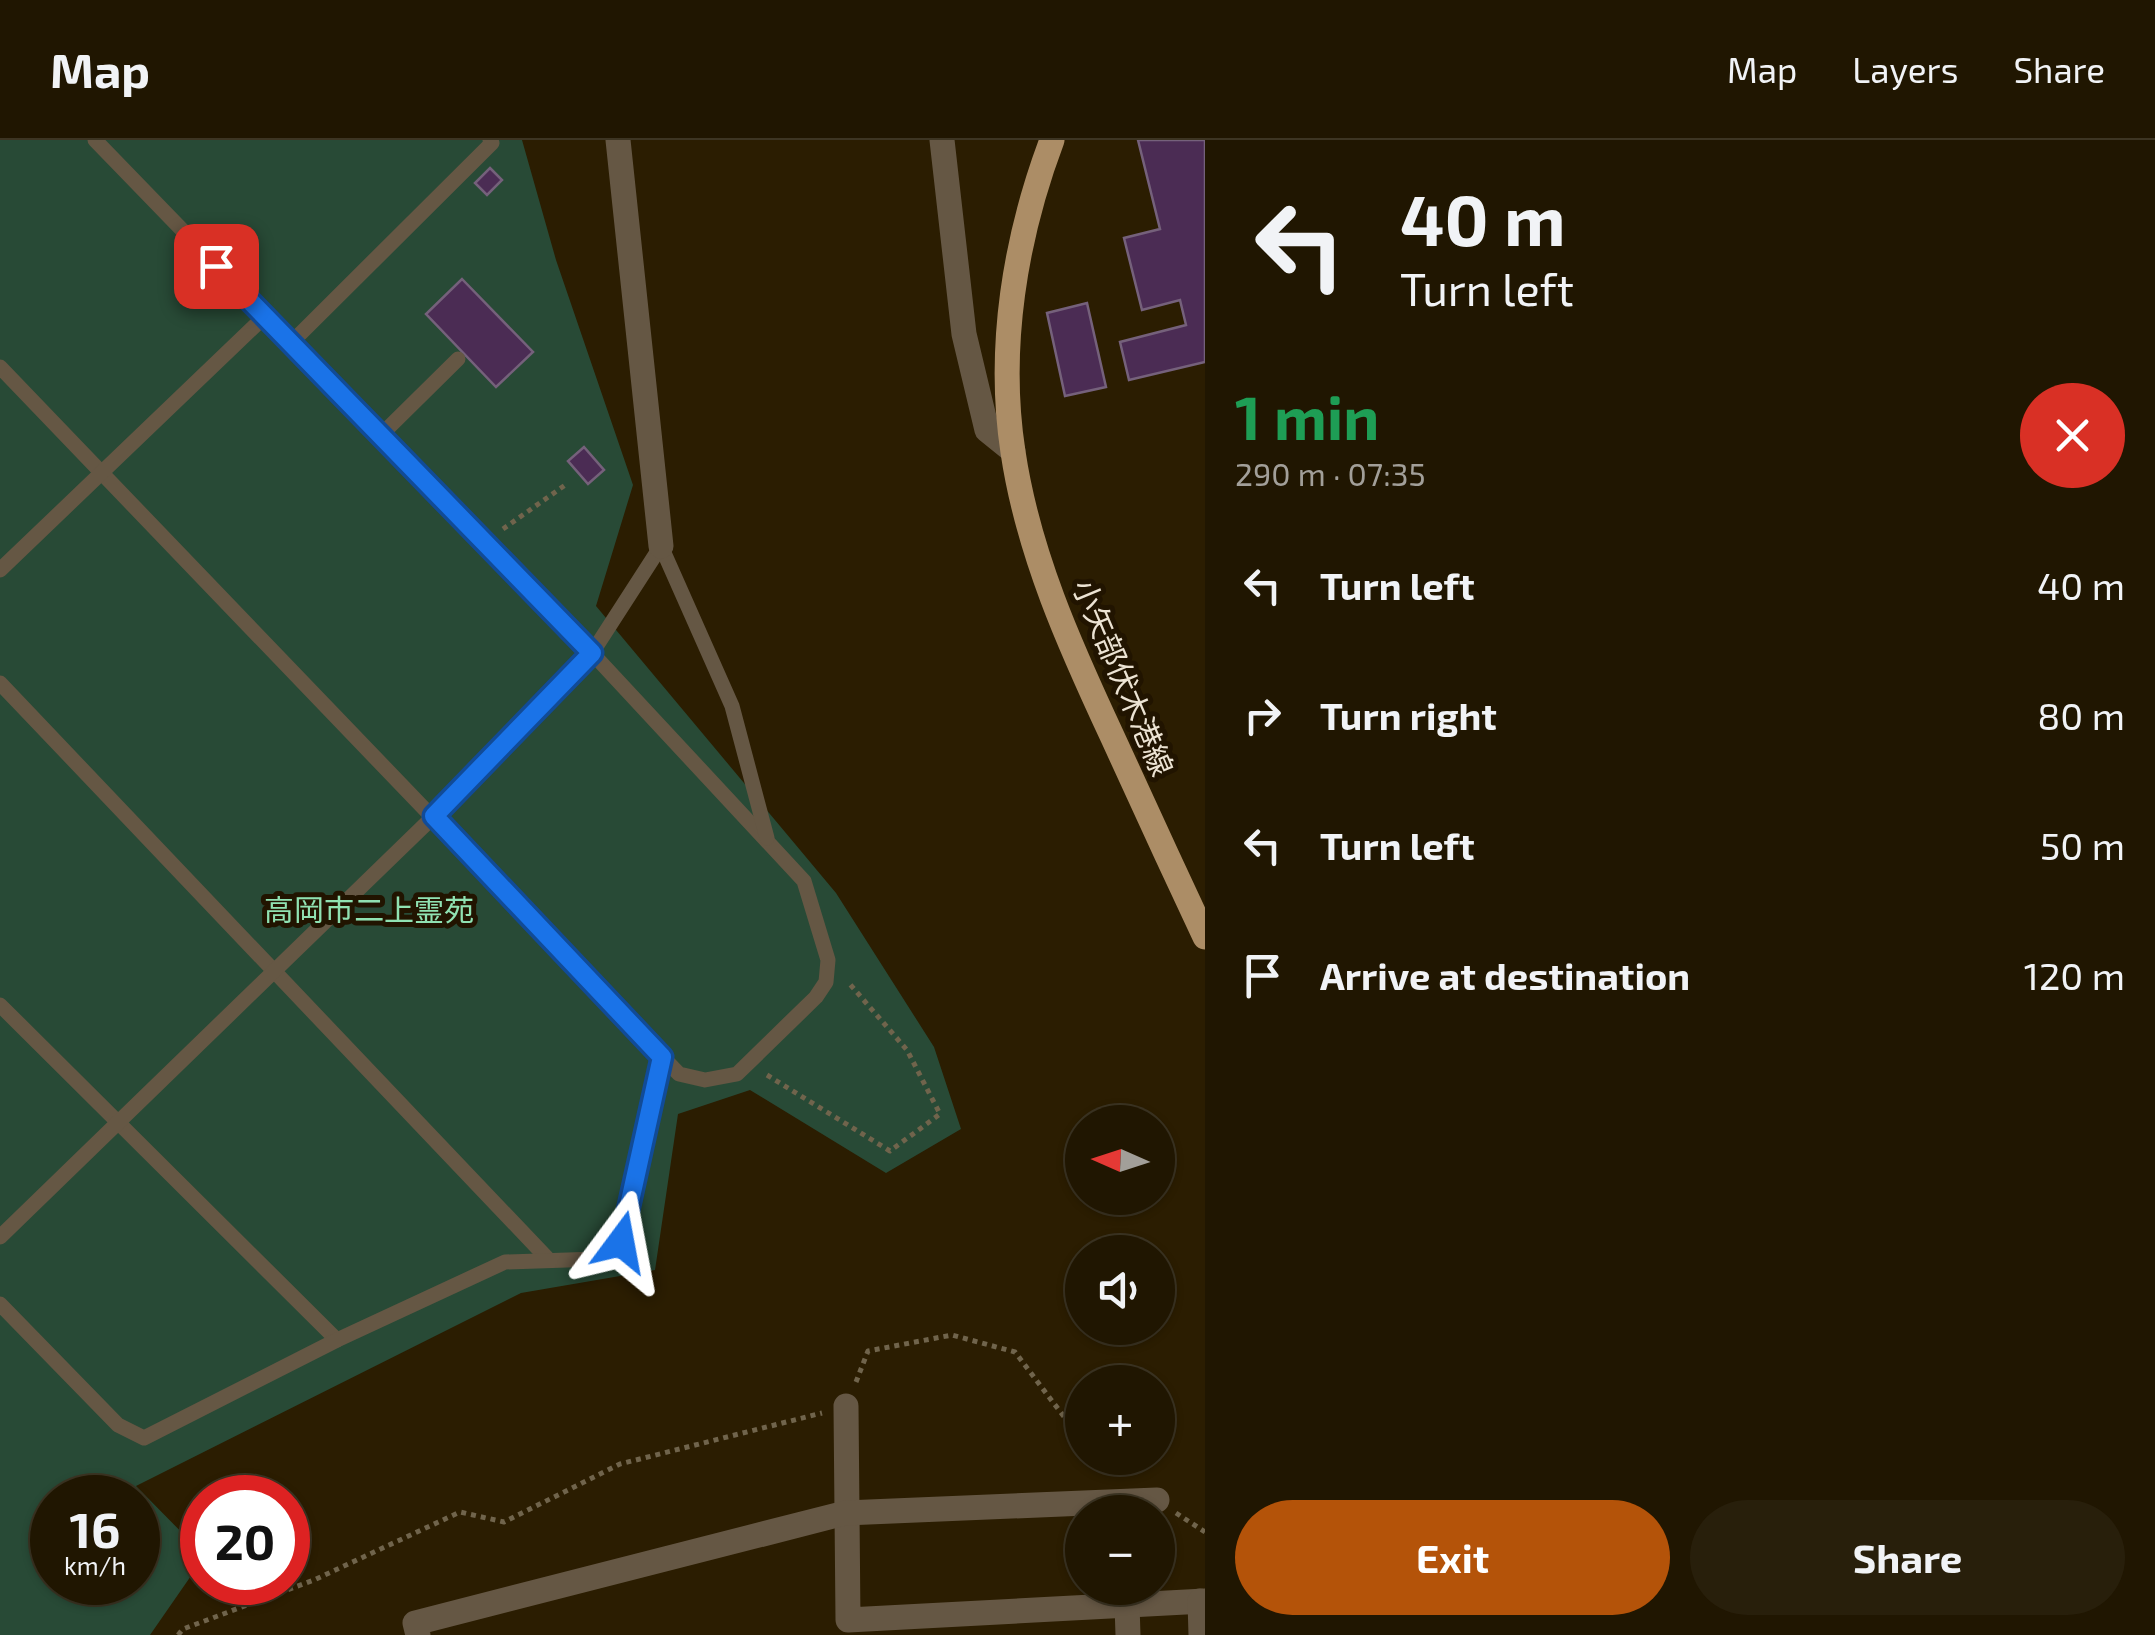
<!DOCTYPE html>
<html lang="en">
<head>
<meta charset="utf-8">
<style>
	body { margin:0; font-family:"Exo 2","Noto Sans JP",sans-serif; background:#281f0b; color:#f1f3f6; height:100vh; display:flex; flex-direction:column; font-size:38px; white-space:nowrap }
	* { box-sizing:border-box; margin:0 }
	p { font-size:32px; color:#a29f99 }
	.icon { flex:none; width:55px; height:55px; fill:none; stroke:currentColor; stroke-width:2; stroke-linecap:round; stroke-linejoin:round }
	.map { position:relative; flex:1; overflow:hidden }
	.side { display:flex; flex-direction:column; background:#201601; width:950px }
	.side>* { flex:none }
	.banner { background:#201601; color:#f1f3f6; overflow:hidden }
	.needle { width:65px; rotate:273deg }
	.buttons { position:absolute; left:1065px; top:965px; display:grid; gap:20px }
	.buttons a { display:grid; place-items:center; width:110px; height:110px; border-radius:50%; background:#201601; box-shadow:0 2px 8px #0004,0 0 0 2px #3d3523; font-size:50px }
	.speed { position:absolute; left:30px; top:1335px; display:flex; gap:20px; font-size:50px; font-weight:700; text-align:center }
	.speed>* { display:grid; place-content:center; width:130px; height:130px; border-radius:50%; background:#201601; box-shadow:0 2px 8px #0004,0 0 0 2px #3d3523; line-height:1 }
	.speed small { font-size:25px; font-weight:400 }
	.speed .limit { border:15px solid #d22; background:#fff; color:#111 }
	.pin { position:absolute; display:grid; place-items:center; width:85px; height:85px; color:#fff; margin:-42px; border-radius:20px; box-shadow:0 5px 15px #0006 }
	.me { position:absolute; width:110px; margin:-55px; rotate:13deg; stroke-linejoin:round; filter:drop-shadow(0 0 8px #0008) }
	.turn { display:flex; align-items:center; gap:35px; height:210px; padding:0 30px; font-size:45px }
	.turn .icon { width:130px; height:130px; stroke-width:2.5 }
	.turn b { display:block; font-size:70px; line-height:85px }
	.round { display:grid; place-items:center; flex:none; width:105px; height:105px; border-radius:52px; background:#281f0b }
	.headline { display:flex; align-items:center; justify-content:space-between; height:170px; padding:0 30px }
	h1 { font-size:60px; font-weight:700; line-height:75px; color:#1e9e55 }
	.button { display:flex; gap:20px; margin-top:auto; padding:20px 30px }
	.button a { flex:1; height:115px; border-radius:60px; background:#b45309; color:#fff; font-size:40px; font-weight:700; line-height:115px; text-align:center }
	.button a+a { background:#281f0b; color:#f1f3f6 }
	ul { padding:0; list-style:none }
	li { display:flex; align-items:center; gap:30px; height:130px; padding:0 30px }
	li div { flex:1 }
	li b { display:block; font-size:38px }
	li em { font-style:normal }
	header { display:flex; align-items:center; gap:60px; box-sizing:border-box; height:140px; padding:0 50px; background:#201601; border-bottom:2px solid #3d3523 }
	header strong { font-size:48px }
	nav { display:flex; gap:55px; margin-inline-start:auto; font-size:35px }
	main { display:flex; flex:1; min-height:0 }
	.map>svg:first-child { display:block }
</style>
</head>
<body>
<header>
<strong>Map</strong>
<nav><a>Map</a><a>Layers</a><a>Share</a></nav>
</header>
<main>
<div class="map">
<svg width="1205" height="1495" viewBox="0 0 1205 1495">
	<rect width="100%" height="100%" fill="#2b1d01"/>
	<path fill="#284a36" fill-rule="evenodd" d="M0 0H522L556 120 633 345 596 466 836 753 934 907 961 989 886 1033 750 950 678 974 655 1130 521 1153 136 1346 202 1413V1420L150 1495H0ZM52 1358H138V1442H52Z"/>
	<g fill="#4b2c54" stroke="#75617b" stroke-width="2.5">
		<polygon points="1138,0 1205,0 1205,222 1129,240 1120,202 1186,185 1180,160 1142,170 1124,98 1160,89"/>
		<polygon points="490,28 502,40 487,55 475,43"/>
		<polygon points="462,139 533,212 496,247 426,174"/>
		<polygon points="1087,163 1106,247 1065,256 1047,173"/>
		<polygon points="584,307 604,330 588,344 568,321"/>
	</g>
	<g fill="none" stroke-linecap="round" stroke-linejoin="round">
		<g stroke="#70644c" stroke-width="5" stroke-dasharray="5 5" stroke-linecap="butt">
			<polyline points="503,389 568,343"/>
			<polyline points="767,935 890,1011 940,974 907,910 848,842"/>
			<polyline points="856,1242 868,1211 952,1195 1015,1212 1071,1286 1082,1296"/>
			<polyline points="1107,1318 1128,1335"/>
			<polyline points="1176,1373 1205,1392"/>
			<polyline points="178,1495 183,1489 314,1440 460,1372 504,1382 620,1324 822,1273"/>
		</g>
		<g stroke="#655744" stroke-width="15">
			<polyline points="290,204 492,3 490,0"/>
			<polyline points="0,227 679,934 705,940 737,934 816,857 826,842 828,820 804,741 592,513 95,0"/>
			<polyline points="380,296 458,219"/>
			<polyline points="661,406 732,566 767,698"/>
			<polyline points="0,430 264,177"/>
			<polyline points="0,543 548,1119"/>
			<polyline points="0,865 337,1200"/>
			<polyline points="0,1097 434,676 592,513 661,406"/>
			<polyline points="0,1164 118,1285 144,1298 337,1200 505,1122 597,1119 621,1102 662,917"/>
		</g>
		<g stroke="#655744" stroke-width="25">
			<polyline points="618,0 661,406"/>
			<polyline points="942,0 964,194 987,290 1013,311"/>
			<polyline points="846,1266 848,1480 1205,1461"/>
			<polyline points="1200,1461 1201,1495"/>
			<polyline points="1127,1465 1128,1495"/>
			<polyline points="418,1495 415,1483 845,1373 1157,1360"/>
		</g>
		<path stroke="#ac8d66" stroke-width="25" d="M1052 0C1015 98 997 208 1013 312 1028 413 1070 506 1113 598 1143 664 1174 731 1205 797"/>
	</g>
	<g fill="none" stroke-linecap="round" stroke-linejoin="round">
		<defs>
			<polyline id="route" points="216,126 592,513 434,676 662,917 621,1102"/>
		</defs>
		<use href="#route" stroke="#114b97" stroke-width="25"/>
		<use href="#route" stroke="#1a73e8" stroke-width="18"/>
	</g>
	<g text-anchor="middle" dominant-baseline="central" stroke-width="10" stroke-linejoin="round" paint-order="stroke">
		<g font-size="30" fill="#ece3d3" stroke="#211400">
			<text transform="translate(1124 537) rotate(67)">小矢部伏木港線</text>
		</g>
		<g font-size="30" fill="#90e2b2" stroke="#211400">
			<text x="369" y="769">高岡市二上霊苑</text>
		</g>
	</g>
</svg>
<div class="buttons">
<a><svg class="needle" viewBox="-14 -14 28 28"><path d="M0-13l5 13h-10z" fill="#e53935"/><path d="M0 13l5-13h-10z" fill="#a29f99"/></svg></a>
<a><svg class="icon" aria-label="sound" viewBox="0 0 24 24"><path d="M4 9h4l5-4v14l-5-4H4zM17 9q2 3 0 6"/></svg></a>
<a>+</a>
<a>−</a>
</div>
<div class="speed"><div>16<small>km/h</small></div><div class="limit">20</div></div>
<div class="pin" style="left:216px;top:126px;background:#d93025"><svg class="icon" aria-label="arrive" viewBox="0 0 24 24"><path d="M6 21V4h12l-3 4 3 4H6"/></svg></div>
<svg class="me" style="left:621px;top:1102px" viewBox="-20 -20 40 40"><path d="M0-17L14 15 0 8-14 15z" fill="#1a73e8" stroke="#fff" stroke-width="4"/></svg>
</div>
<section class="side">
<div class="banner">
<div class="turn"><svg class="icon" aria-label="left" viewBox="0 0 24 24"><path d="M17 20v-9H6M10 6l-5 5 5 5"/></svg><div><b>40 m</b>Turn left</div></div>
</div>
<div class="headline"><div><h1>1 min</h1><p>290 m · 07:35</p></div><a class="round" style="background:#d93025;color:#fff"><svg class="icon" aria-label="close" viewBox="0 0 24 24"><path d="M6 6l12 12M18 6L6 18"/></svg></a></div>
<ul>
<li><svg class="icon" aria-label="left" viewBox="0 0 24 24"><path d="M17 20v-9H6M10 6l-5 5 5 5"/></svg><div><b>Turn left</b></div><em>40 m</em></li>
<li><svg class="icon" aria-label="right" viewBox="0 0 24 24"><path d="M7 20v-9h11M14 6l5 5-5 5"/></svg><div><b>Turn right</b></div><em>80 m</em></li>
<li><svg class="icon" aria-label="left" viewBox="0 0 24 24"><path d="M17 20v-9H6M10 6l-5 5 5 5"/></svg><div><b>Turn left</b></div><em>50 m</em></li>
<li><svg class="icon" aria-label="arrive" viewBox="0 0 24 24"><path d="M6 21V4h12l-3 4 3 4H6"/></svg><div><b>Arrive at destination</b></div><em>120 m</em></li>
</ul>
<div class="button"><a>Exit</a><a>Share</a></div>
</section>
</main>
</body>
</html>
